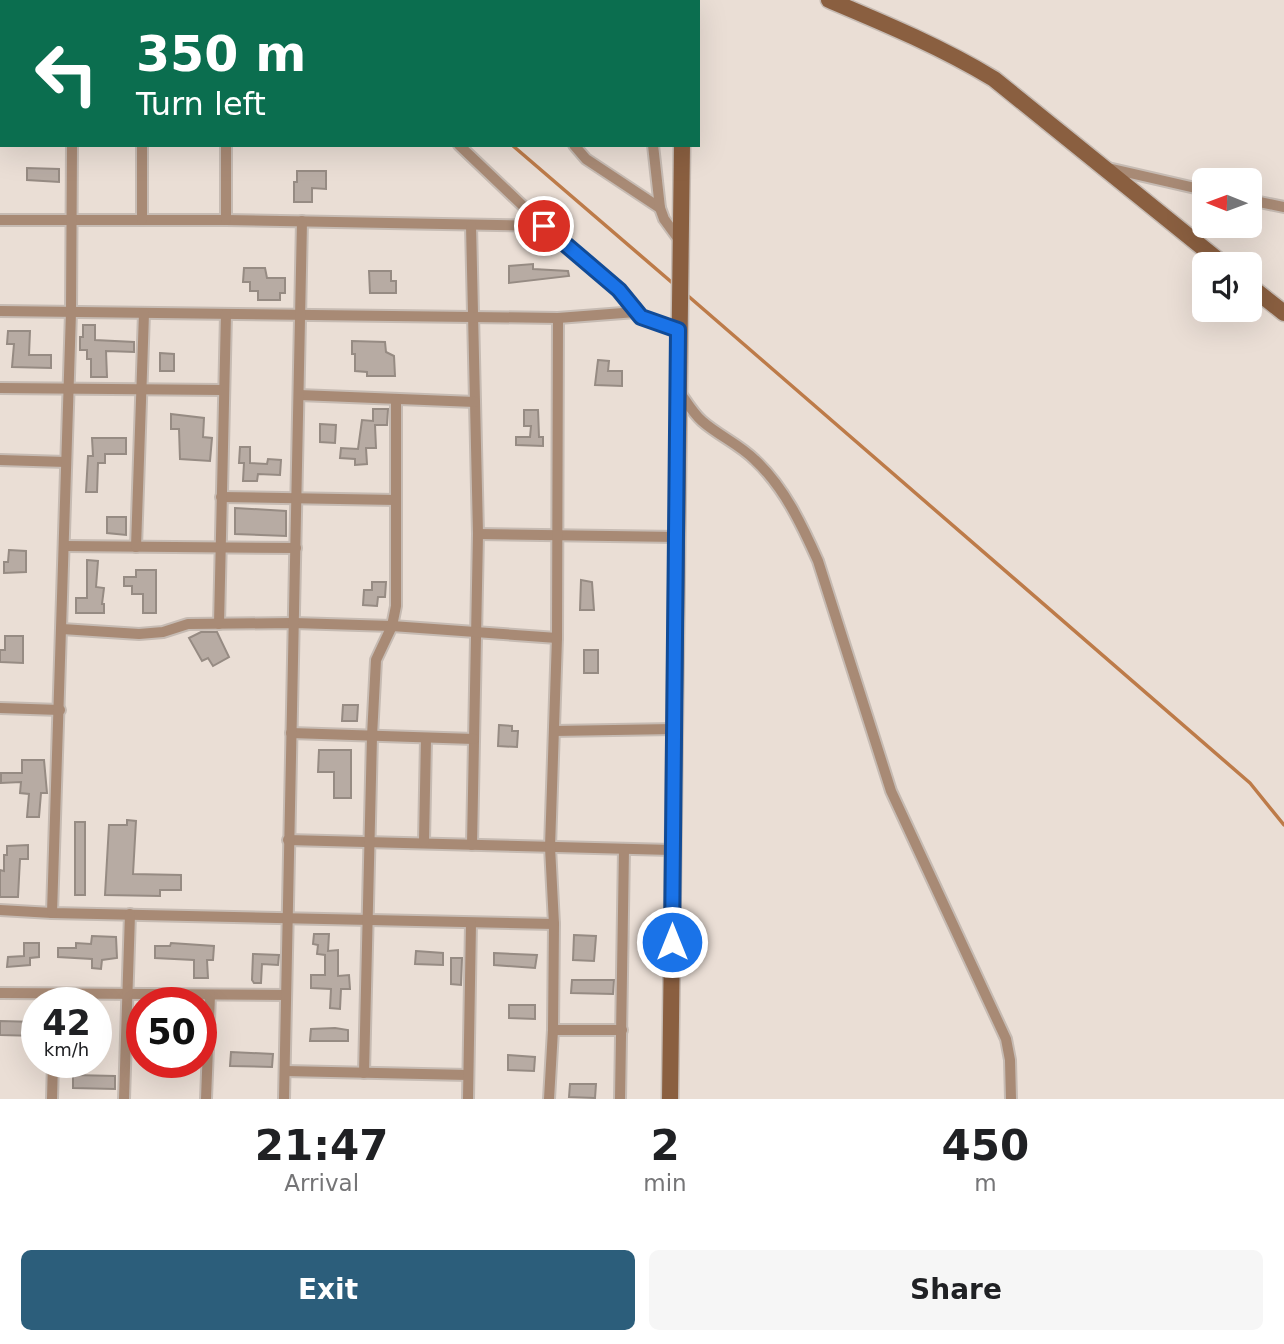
<!DOCTYPE html>
<html lang="en">
<head>
<meta charset="utf-8">
<style>
	body { margin:0; font-family:"DejaVu Sans",sans-serif; background:#f6f6f6; color:#202124; height:100vh; display:flex; flex-direction:column; font-size:26px; white-space:nowrap }
	* { box-sizing:border-box; margin:0 }
	p { font-size:23px; color:#757577 }
	.icon { flex:none; width:38px; height:38px; fill:none; stroke:currentColor; stroke-width:2; stroke-linecap:round; stroke-linejoin:round }
	.map { position:relative; height:1099px; overflow:hidden }
	.details { display:flex; flex-direction:column; background:#fff; flex:1 }
	.details>* { flex:none }
	.guide { position:absolute; left:0px; top:0px; width:700px; height:147px; box-shadow:0 7px 28px #0002; background:#0b6e4f; color:#fff; overflow:hidden }
	.needle { width:46px; rotate:271deg }
	.tools { position:absolute; left:1192px; top:168px; display:grid; gap:14px }
	.tools a { display:grid; place-items:center; width:70px; height:70px; border-radius:10px; background:#fff; box-shadow:0 7px 28px #0002; font-size:35px }
	.speed { position:absolute; left:21px; top:987px; display:flex; gap:14px; font-size:35px; font-weight:700; text-align:center }
	.speed>* { display:grid; place-content:center; width:91px; height:91px; border-radius:50%; background:#fff; box-shadow:0 7px 28px #0002; line-height:1 }
	.speed small { font-size:18px; font-weight:400 }
	.speed .limit { border:10px solid #d22; background:#fff; color:#111 }
	.pin { position:absolute; display:grid; place-items:center; width:60px; height:60px; color:#fff; margin:-30px; border:4px solid #fff; border-radius:50%; box-shadow:0 2px 7px #0007 }
	.me { position:absolute; width:77px; margin:-38px; rotate:0deg; stroke-linejoin:round; filter:drop-shadow(0 0 5px #0008) }
	.turn { display:flex; align-items:center; gap:24px; height:147px; padding:0 21px; font-size:32px }
	.turn .icon { width:91px; height:91px; stroke-width:2.5 }
	.turn b { display:block; font-size:49px; line-height:60px }
	.eta { display:flex; justify-content:space-evenly; align-items:center; height:119px; text-align:center }
	.eta b { font-size:42px; font-weight:700; line-height:49px }
	.cta { display:flex; gap:14px; margin-top:auto; padding:14px 21px }
	.cta a { flex:1; height:80px; border-radius:10px; background:#2c5e7b; color:#fff; font-size:28px; font-weight:700; line-height:80px; text-align:center }
	.cta a+a { background:#f6f6f6; color:#202124 }
	.map>svg:first-child { display:block }
</style>
</head>
<body>
<div class="map">
<svg width="1284" height="1099" viewBox="0 0 1284 1099">
	<rect width="100%" height="100%" fill="#eaded5"/>
	<g fill="none" stroke-linecap="round" stroke-linejoin="round">
		<g stroke="#bd7b49" stroke-width="3.5">
			<polyline points="344,0 346,2"/>
			<polyline points="512,145 676,286"/>
			<polyline points="687,295 1250,783 1284,825"/>
		</g>
	</g>
	<g fill="#b7aba3" stroke="#968b83" stroke-width="2">
		<polygon points="27,168 59,169 59,182 27,180"/>
		<polygon points="297,171 326,171 326,189 312,188 312,202 294,202 294,182 297,182"/>
		<polygon points="533,264 533,269 568,271 569,276 509,283 509,266"/>
		<polygon points="244,268 265,268 267,278 285,278 285,293 280,293 280,300 258,300 258,291 250,291 250,282 243,282"/>
		<polygon points="369,271 391,271 391,281 396,281 396,293 370,293"/>
		<polygon points="83,325 95,325 95,340 134,342 134,352 106,351 107,377 91,377 91,359 87,359 87,350 80,350 80,337 83,337"/>
		<polygon points="8,331 30,331 29,355 51,355 51,368 12,367 14,344 7,344"/>
		<polygon points="352,341 385,342 386,352 394,356 395,376 367,376 367,372 355,371 355,354 352,354"/>
		<polygon points="160,353 174,354 174,371 160,371"/>
		<polygon points="598,360 609,361 608,371 622,371 622,386 595,385"/>
		<polygon points="373,409 388,409 387,425 375,425 376,448 366,448 367,464 355,465 355,459 340,458 341,448 358,449 362,420 373,421"/>
		<polygon points="524,410 538,410 539,437 543,437 543,446 516,445 516,437 530,437 531,426 524,426"/>
		<polygon points="171,414 204,418 203,437 212,438 210,461 180,459 179,429 171,429"/>
		<polygon points="320,424 336,425 335,443 320,442"/>
		<polygon points="92,438 126,438 126,454 105,454 105,463 98,463 97,492 86,492 88,456 93,456"/>
		<polygon points="240,447 250,447 250,463 267,464 268,459 281,460 280,475 258,474 257,481 243,481 244,463 239,463"/>
		<polygon points="235,508 286,511 286,536 235,534"/>
		<polygon points="107,517 126,517 126,535 107,533"/>
		<polygon points="9,550 26,551 26,572 4,573 4,562 8,562"/>
		<polygon points="87,560 98,561 96,587 104,588 102,604 104,604 104,613 76,613 76,598 87,598"/>
		<polygon points="136,570 156,570 156,613 143,613 143,594 132,594 132,586 124,586 124,577 136,577"/>
		<polygon points="581,580 592,582 594,610 580,610"/>
		<polygon points="372,582 386,582 385,597 378,597 377,606 363,605 364,590 372,590"/>
		<polygon points="201,632 217,632 229,657 213,666 208,658 202,661 189,638"/>
		<polygon points="5,636 23,636 23,663 0,662 0,650 5,650"/>
		<rect x="584" y="650" width="14" height="23"/>
		<polygon points="343,705 358,705 357,721 342,721"/>
		<polygon points="499,725 512,726 512,731 518,731 517,747 498,746"/>
		<polygon points="319,750 351,750 351,798 334,798 334,772 318,772"/>
		<polygon points="22,760 44,760 47,793 41,793 39,817 27,817 29,794 20,793 21,782 1,783 1,773 22,773"/>
		<polygon points="127,820 136,821 133,874 181,875 181,890 160,890 160,896 105,895 109,825 127,825"/>
		<rect x="75" y="822" width="10" height="73"/>
		<polygon points="28,845 28,859 20,859 18,897 0,897 0,870 4,871 4,855 7,855 7,846"/>
		<polygon points="314,934 329,934 328,951 338,950 338,976 349,975 350,989 341,989 340,1009 330,1008 331,989 311,988 311,975 325,975 325,955 317,954 318,945 313,944"/>
		<polygon points="574,935 596,936 594,961 573,960"/>
		<polygon points="92,936 116,937 117,958 102,960 101,969 92,968 92,959 58,957 58,948 76,948 76,943 91,944"/>
		<polygon points="24,943 39,943 39,957 30,958 30,965 7,967 8,957 24,956"/>
		<polygon points="171,943 214,946 213,960 207,960 208,978 194,978 194,960 155,958 155,946 170,946"/>
		<polygon points="416,951 443,953 443,965 415,964"/>
		<polygon points="494,953 537,955 535,968 494,965"/>
		<polygon points="253,954 279,955 278,965 262,964 261,983 254,983 252,980"/>
		<polygon points="451,958 462,958 461,985 451,984"/>
		<polygon points="572,980 614,980 613,994 571,993"/>
		<polygon points="509,1005 535,1005 535,1019 509,1018"/>
		<polygon points="0,1021 37,1022 37,1036 0,1035"/>
		<polygon points="335,1028 348,1030 348,1041 310,1041 311,1029"/>
		<polygon points="231,1052 273,1054 272,1067 230,1066"/>
		<polygon points="508,1055 535,1057 534,1071 508,1070"/>
		<polygon points="73,1075 115,1076 115,1089 73,1088"/>
		<polygon points="570,1084 596,1084 595,1098 569,1097"/>
	</g>
	<g fill="none" stroke-linecap="round" stroke-linejoin="round">
		<defs>
			<g id="street">
				<polyline points="249,0 250,2"/>
				<polyline points="73,2 73,0"/>
				<polyline points="231,2 231,0"/>
				<polyline points="408,2 408,0"/>
				<polyline points="487,2 487,0"/>
				<polyline points="566,2 566,0"/>
				<polyline points="652,2 652,0"/>
				<polyline points="0,48 2,48"/>
				<polyline points="0,130 2,130"/>
				<polyline points="459,145 544,226 619,290 641,317 678,330"/>
				<polyline points="574,145 586,159 660,208"/>
				<polyline points="653,145 660,208 664,219 680,241"/>
				<polyline points="1108,168 1204,190"/>
				<polyline points="1250,200 1284,207"/>
				<polyline points="0,220 226,220 544,226"/>
				<polyline points="142,220 142,145"/>
				<polyline points="226,220 226,145"/>
				<polyline points="471,225 478,534 472,845"/>
				<polyline points="0,311 558,318 636,312"/>
				<polyline points="0,388 222,390"/>
				<path d="M679 391C686 401 693 413 702 421 719 436 739 444 755 460 784 487 802 525 818 561L891 791 1006 1039 1010 1060 1011 1099"/>
				<polyline points="299,395 475,402"/>
				<polyline points="0,460 66,462"/>
				<polyline points="221,497 396,500"/>
				<polyline points="478,534 677,537"/>
				<polyline points="64,546 296,548"/>
				<polyline points="136,547 144,313"/>
				<polyline points="219,624 226,314"/>
				<polyline points="62,629 139,634 163,632 188,624 294,623 392,626 557,638"/>
				<polyline points="0,708 60,710"/>
				<polyline points="554,731 674,729"/>
				<polyline points="291,733 474,739"/>
				<polyline points="288,840 672,850"/>
				<polyline points="424,842 426,739"/>
				<polyline points="0,910 52,913 554,924"/>
				<polyline points="52,913 71,312 72,145"/>
				<polyline points="0,993 285,995"/>
				<polyline points="553,1030 622,1030"/>
				<polyline points="285,1071 468,1075"/>
				<polyline points="364,1073 372,736 376,660 392,626 396,606 396,399"/>
				<polyline points="52,1099 53,1062"/>
				<polyline points="124,1099 130,914"/>
				<polyline points="206,1099 210,995"/>
				<polyline points="284,1099 302,221"/>
				<polyline points="468,1099 471,923"/>
				<polyline points="549,1099 553,1030 554,924 550,847 557,638 558,318"/>
				<polyline points="620,1099 624,849"/>
			</g>
			<g id="secondary">
				<path d="M829 0C886 24 941 47 994 79L1223 264"/>
				<polyline points="685,2 685,0"/>
				<polyline points="1250,286 1284,313"/>
				<polyline points="670,1099 682,145"/>
			</g>
		</defs>
		<use href="#street" stroke="#c6bbb3" stroke-width="14"/>
		<use href="#secondary" stroke="#c6bbb3" stroke-width="19"/>
		<use href="#street" stroke="#a88a75" stroke-width="10"/>
		<use href="#secondary" stroke="#8a5f40" stroke-width="16"/>
	</g>
	<g fill="none" stroke-linecap="round" stroke-linejoin="round">
		<defs>
			<polyline id="route" points="544,226 619,290 641,317 678,330 672,942"/>
		</defs>
		<use href="#route" stroke="#114b97" stroke-width="18"/>
		<use href="#route" stroke="#1a73e8" stroke-width="12"/>
	</g>
</svg>
<div class="tools">
<a><svg class="needle" viewBox="-14 -14 28 28"><path d="M0-13l5 13h-10z" fill="#e53935"/><path d="M0 13l5-13h-10z" fill="#757577"/></svg></a>
<a><svg class="icon" aria-label="sound" viewBox="0 0 24 24"><path d="M4 9h4l5-4v14l-5-4H4zM17 9q2 3 0 6"/></svg></a>
</div>
<div class="speed"><div>42<small>km/h</small></div><div class="limit">50</div></div>
<div class="pin" style="left:544px;top:226px;background:#d93025"><svg class="icon" aria-label="arrive" viewBox="0 0 24 24"><path d="M6 21V4h12l-3 4 3 4H6"/></svg></div>
<svg class="me" style="left:672px;top:942px" viewBox="-20 -20 40 40"><circle r="17" fill="#1a73e8" stroke="#fff" stroke-width="3"/><path d="M0-11L8 9 0 5-8 9z" fill="#fff"/></svg>
<div class="guide">
<div class="turn"><svg class="icon" aria-label="left" viewBox="0 0 24 24"><path d="M17 20v-9H6M10 6l-5 5 5 5"/></svg><div><b>350 m</b>Turn left</div></div>
</div>
</div>
<section class="details">
<div class="eta">
<div><b>21:47</b><p>Arrival</p></div>
<div><b>2</b><p>min</p></div>
<div><b>450</b><p>m</p></div>
</div>
<div class="cta"><a>Exit</a><a>Share</a></div>
</section>
</body>
</html>
